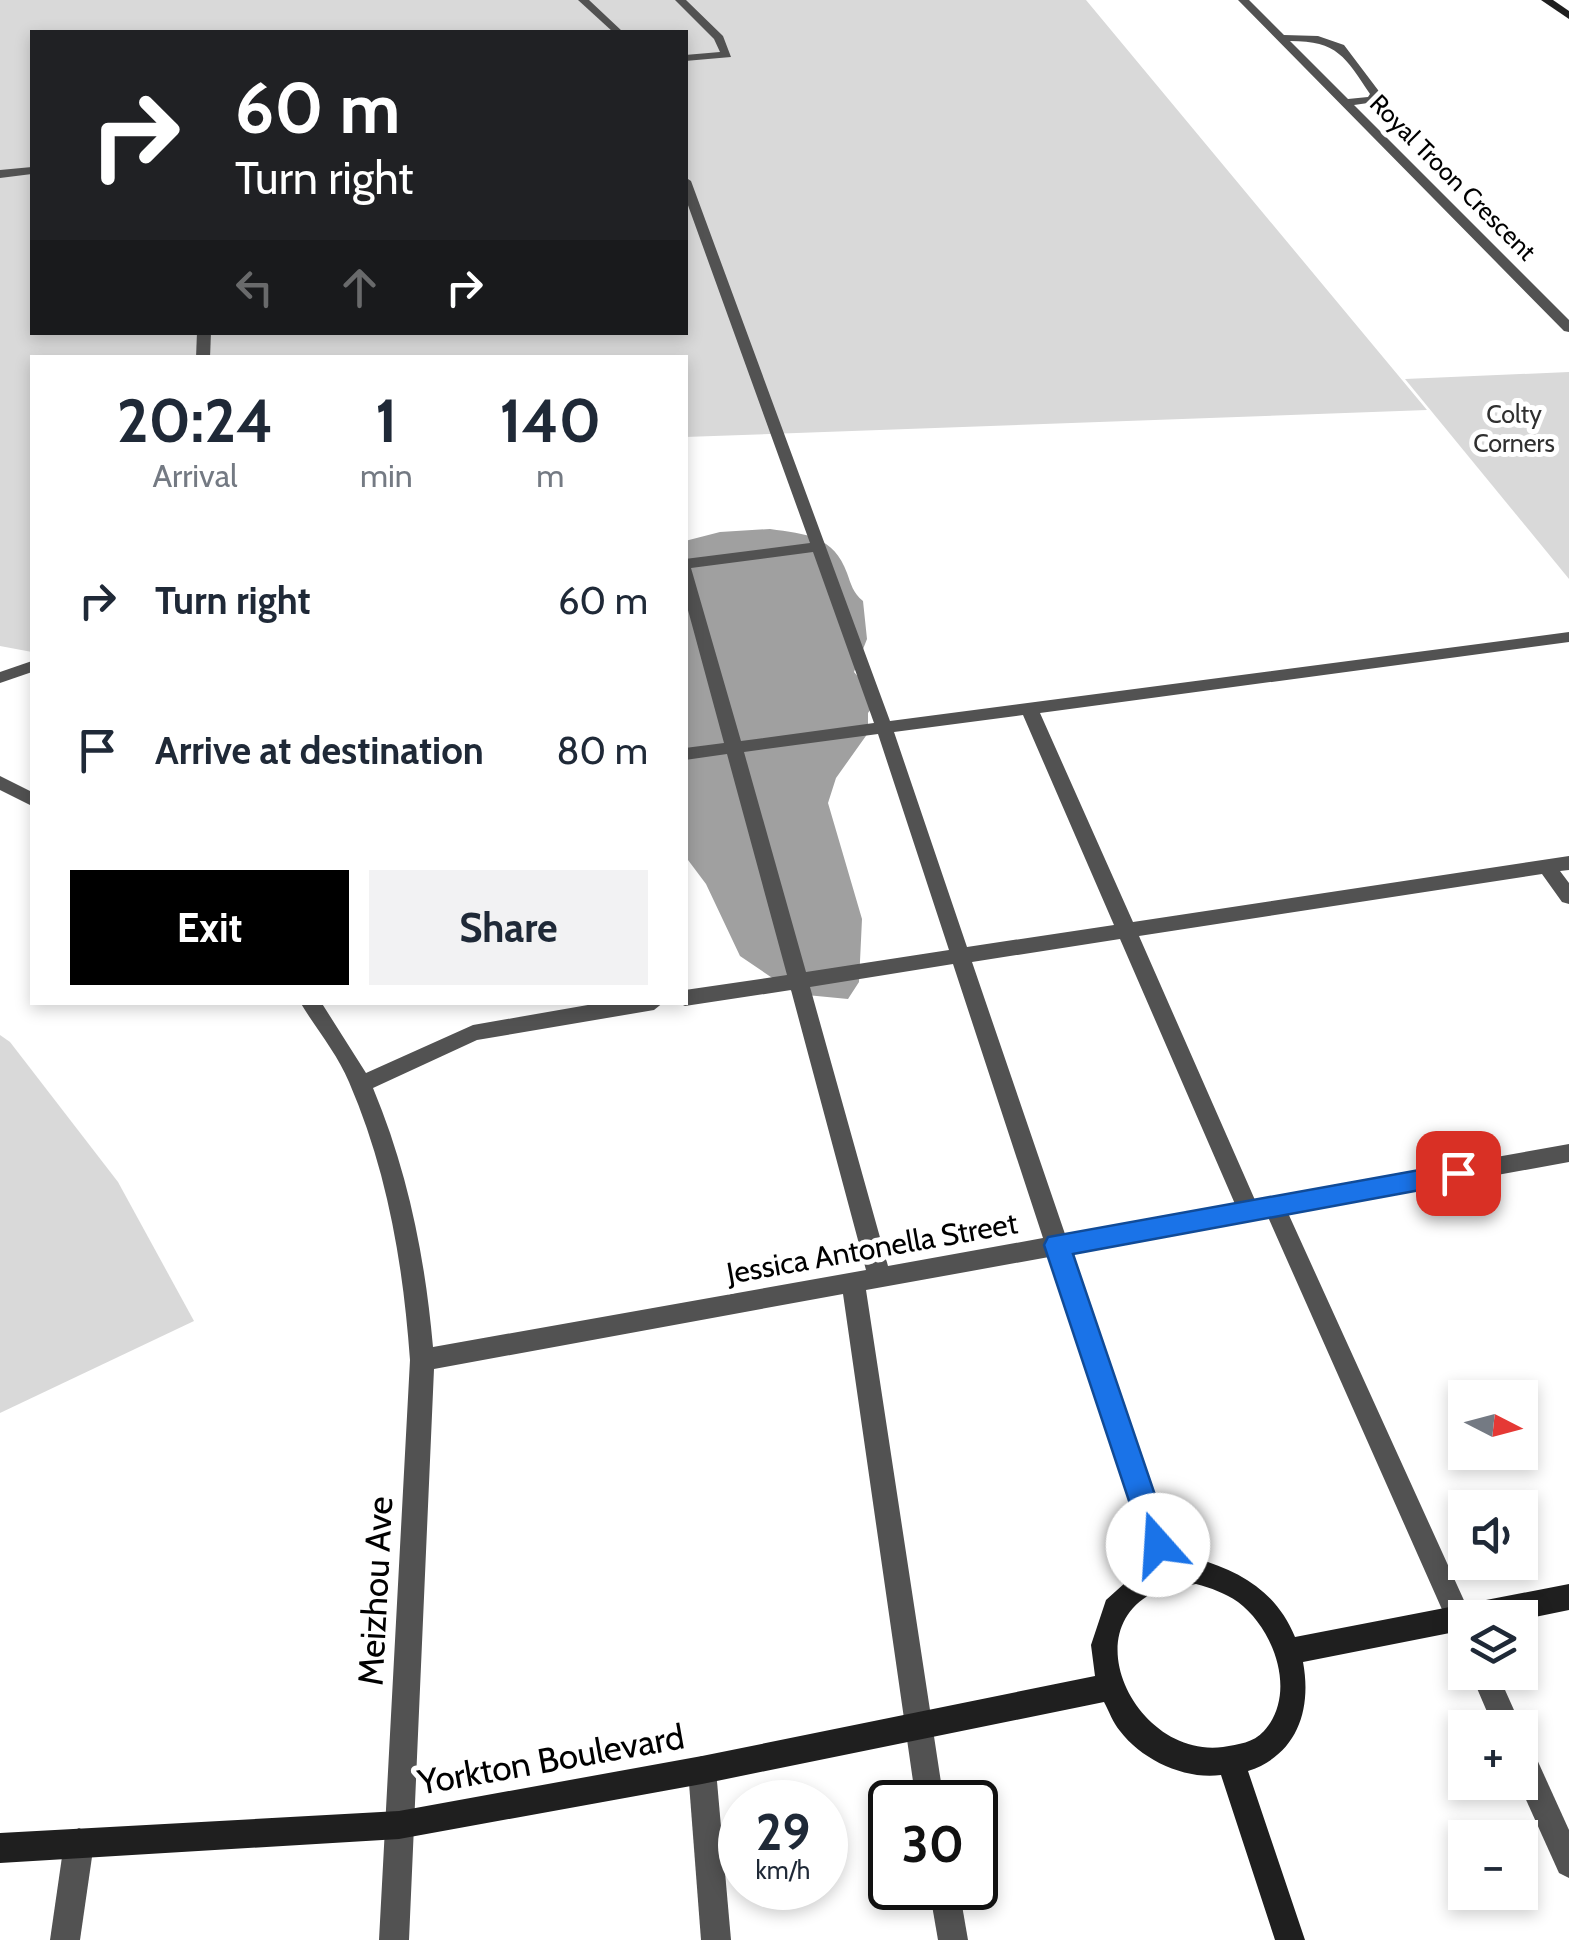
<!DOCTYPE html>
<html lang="en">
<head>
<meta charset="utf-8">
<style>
	body { margin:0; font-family:Cabin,sans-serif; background:#f2f2f3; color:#1f2937; height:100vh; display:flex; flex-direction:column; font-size:38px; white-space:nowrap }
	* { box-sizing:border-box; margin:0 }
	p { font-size:32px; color:#747a83 }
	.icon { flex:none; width:55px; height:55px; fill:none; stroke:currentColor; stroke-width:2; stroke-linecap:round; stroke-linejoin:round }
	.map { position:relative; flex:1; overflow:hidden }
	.panel { position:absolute; left:30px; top:355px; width:658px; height:650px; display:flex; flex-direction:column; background:#fff; border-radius:0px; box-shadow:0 5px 15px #0003 }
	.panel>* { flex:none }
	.guide { position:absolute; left:30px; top:30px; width:658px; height:305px; border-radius:0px; box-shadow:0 5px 15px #0003; background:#202124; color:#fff; overflow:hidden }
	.needle { width:65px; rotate:96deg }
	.fabs { position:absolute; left:1448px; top:1380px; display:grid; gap:20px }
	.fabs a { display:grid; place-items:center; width:90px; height:90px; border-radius:0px; background:#fff; box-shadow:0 5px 15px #0003; font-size:50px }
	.speed { position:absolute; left:718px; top:1780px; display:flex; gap:20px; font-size:50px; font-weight:700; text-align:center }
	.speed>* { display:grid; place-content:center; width:130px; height:130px; border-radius:50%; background:#fff; box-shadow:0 5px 15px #0003; line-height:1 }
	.speed small { font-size:25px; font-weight:400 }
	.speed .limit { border:5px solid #111; border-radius:15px; background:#fff; color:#111 }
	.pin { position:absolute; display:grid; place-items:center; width:85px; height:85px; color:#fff; margin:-42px; border-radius:20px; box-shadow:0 5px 15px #0006 }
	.me { position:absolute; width:110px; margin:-55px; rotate:341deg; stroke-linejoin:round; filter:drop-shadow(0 0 8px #0008) }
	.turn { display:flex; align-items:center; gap:35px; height:210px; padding:0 40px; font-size:45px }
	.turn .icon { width:130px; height:130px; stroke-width:2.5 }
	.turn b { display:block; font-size:70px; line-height:85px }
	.lanes { display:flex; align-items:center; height:95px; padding:0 40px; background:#0003; justify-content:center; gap:50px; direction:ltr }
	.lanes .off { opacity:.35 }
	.eta { display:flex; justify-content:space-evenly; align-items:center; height:170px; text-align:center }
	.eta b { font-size:60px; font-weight:800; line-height:70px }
	.button { display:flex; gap:20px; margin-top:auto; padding:20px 40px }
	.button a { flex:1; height:115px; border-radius:0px; background:#000; color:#fff; font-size:40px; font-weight:800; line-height:115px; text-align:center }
	.button a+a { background:#f2f2f3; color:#1f2937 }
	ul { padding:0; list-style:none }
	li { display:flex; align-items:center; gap:30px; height:150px; padding:0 40px }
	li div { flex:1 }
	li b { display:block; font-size:38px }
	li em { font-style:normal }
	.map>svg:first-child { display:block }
</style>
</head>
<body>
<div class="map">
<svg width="1569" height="1940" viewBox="0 0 1569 1940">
	<rect width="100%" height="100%" fill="#fff"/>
	<g fill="#d9d9d9" fill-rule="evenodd">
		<path d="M0 0H1086L1427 410 685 437V358H32V652L0 646ZM32 32H685V332H32Z"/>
		<polygon points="1569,372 1569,579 1405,379"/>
		<polygon points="0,1035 10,1042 118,1182 194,1321 0,1413"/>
	</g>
	<path fill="#a0a0a0" d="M770 529C806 534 834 536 847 573 851 584 853 593 863 601L867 639 854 672 866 686 873 706 868 713V733L836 778 828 803 862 919 859 982 848 999 796 994 740 956 706 884 685 856V541L720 532Z"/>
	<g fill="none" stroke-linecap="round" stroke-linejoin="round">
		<g fill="#525252" fill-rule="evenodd">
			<polygon points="578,0 589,0 623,32 613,32"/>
			<polygon points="675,0 686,0 723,36 731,57 685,61 685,55 720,52 714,39"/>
			<path d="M1238 0H1249L1284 35 1318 36 1344 45 1381 94 1375 102 1354 105 1569 320V332L1564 331ZM1290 41C1338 41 1345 57 1370 94L1368 97 1348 99Z"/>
			<polygon points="32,167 32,174 0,178 0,170"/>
			<path d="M685 177 691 181 890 721 1569 632V642L1040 713 1133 922 1569 856V870L1560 871 1569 883V904L1562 902 1542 874 1139 936 1255 1200 1569 1144V1162L1288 1213 1472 1618H1465V1645L1456 1641 1268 1217 1071 1253 1179 1572 1175 1581 1166 1585 1157 1581 1153 1572 1049 1257 866 1290 944 1802H916L843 1294 434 1369 409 1940H379L410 1360C403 1263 387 1170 349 1082 337 1053 316 1029 300 1002H321L366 1073 473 1025 605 1002H664L654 1010 477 1040 373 1088C408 1172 425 1257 433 1347L866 1270 791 990 685 1006 677 1002H685V990L787 975 727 754 685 760V748L724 743 685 599V559L810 543 685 197ZM813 552 874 723 741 741 691 568ZM1023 715 1114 925 967 947 894 732ZM878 734 949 950 806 972 744 752ZM1120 939 1235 1204 1065 1234 972 962ZM953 964 1043 1238 888 1266 810 987Z"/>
			<polygon points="197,332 211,332 210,358 196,358"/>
			<polygon points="32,661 32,672 0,683 0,672"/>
			<polygon points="0,776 32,792 32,806 0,790"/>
			<polygon points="1470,1672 1497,1672 1522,1728 1520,1733 1520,1728 1494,1728"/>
			<polygon points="1520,1740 1530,1744 1569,1830 1569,1878 1559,1873 1518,1782"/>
			<polygon points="702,1756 712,1760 716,1770 731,1940 701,1940 688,1770 692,1760"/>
			<polygon points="79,1828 89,1833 94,1843 80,1940 50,1940 64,1843 69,1833"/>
			<polygon points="929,1888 959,1888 968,1940 938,1940"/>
		</g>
		<g fill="#1f1f1f" fill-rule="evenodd">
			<polygon points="1541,0 1553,0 1569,11 1569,19"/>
			<path d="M1196 1558C1241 1572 1276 1591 1295 1637L1569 1584V1610L1520 1620 1465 1618V1630L1303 1662C1312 1710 1297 1755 1248 1771L1305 1940H1275L1221 1775C1185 1780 1142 1760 1120 1731 1113 1723 1109 1711 1104 1702L702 1784 399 1839 0 1863V1833L399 1811 702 1756 1095 1676 1091 1645 1106 1600 1136 1573ZM1196 1584C1211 1588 1225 1593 1238 1602 1274 1629 1298 1693 1264 1731 1253 1743 1239 1744 1223 1747 1139 1758 1076 1635 1151 1594 1163 1588 1183 1587 1196 1584Z"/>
		</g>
	</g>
	<polygon fill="#1a73e8" stroke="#114b97" stroke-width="2.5" points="1458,1163 1467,1166 1471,1173 1467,1180 1458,1183 1073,1254 1172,1545 1168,1555 1158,1559 1147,1555 1044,1245 1048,1237"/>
	<g text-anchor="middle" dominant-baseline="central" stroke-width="10" stroke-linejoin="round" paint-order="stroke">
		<g font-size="25" fill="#000" stroke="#fff">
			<text transform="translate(1453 177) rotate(45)">Royal Troon Crescent</text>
		</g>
		<g font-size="25" fill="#303030" stroke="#fff">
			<text x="1514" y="414">Colty<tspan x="1514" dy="29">Corners</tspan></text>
		</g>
		<g font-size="30" fill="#000" stroke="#fff">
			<text transform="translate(872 1248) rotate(-10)">Jessica Antonella Street</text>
		</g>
		<g font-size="35" fill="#000" stroke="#fff">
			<text transform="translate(375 1591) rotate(-87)">Meizhou Ave</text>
			<text transform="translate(551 1759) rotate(-10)">Yorkton Boulevard</text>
		</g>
	</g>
</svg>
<div class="fabs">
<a><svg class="needle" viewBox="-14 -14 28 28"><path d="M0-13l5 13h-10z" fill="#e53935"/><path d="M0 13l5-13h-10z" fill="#747a83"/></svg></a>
<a><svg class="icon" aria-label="sound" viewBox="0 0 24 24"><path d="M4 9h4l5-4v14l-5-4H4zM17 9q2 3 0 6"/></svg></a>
<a><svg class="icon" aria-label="layers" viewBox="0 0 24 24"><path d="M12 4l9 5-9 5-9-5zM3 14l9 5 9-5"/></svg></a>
<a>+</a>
<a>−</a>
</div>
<div class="speed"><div>29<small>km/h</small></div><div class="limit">30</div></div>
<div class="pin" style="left:1458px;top:1173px;background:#d93025"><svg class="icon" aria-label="arrive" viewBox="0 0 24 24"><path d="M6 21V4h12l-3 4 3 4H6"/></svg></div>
<svg class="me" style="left:1158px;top:1545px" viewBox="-20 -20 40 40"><circle r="19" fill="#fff"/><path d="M0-13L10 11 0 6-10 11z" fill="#1a73e8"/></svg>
<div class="guide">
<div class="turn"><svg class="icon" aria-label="right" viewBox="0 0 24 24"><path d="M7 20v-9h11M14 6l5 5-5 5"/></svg><div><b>60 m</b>Turn right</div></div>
<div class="lanes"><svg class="icon off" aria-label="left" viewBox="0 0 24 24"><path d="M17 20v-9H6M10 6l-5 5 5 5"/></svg><svg class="icon off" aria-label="ahead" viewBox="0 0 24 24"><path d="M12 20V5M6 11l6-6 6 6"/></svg><svg class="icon" aria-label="right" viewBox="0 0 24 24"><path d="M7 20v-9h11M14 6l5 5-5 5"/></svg></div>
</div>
<section class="panel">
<div class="eta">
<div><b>20:24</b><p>Arrival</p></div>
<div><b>1</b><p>min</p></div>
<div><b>140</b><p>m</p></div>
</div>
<ul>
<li><svg class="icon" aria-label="right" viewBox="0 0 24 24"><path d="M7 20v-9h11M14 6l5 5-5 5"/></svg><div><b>Turn right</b></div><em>60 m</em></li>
<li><svg class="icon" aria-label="arrive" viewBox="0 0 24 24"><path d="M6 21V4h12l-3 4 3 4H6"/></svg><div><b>Arrive at destination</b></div><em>80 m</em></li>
</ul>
<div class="button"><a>Exit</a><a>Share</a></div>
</section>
</div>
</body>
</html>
